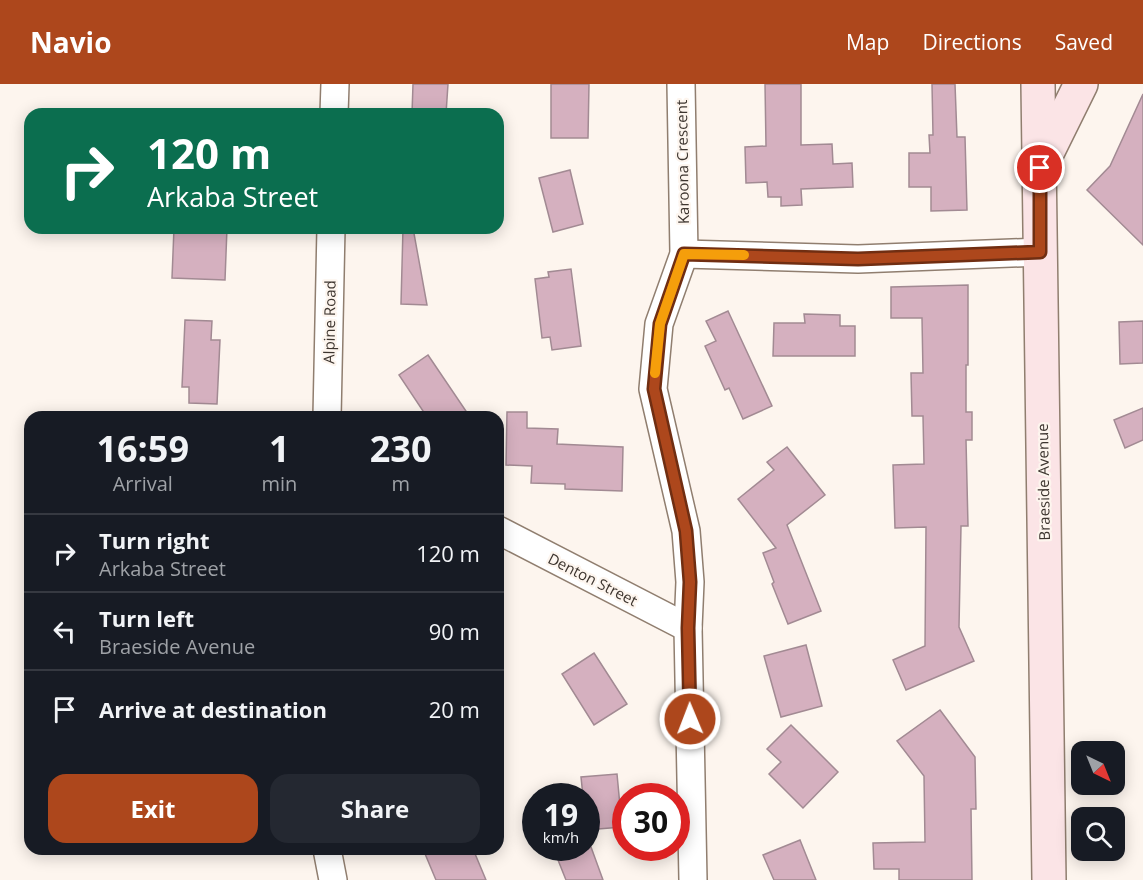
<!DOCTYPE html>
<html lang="en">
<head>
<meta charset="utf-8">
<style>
	body { margin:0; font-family:"Open Sans",sans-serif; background:#242831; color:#f1f3f6; height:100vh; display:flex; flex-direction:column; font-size:22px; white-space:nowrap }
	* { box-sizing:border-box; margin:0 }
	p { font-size:20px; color:#9ea1a6 }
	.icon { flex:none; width:33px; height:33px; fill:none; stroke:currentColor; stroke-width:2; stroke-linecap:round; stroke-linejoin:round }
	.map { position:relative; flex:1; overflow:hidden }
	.side { position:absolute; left:24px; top:327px; width:480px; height:444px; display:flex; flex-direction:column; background:#171b24; border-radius:18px; box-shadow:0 3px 15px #0003 }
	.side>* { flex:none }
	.top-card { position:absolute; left:24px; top:24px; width:480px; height:126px; border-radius:18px; box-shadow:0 3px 15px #0003; background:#0b6e4f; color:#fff; overflow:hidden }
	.needle { width:39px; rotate:137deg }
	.controls { position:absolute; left:1071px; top:657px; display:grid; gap:12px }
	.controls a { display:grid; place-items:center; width:54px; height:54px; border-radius:12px; background:#171b24; box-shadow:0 3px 15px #0003; font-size:30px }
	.speed { position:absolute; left:522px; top:699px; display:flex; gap:12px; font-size:30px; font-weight:700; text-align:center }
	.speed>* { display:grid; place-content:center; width:78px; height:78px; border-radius:50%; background:#171b24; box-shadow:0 3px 15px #0003; line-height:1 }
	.speed small { font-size:15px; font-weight:400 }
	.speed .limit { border:9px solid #d22; background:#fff; color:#111 }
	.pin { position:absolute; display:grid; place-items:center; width:51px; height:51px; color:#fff; margin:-26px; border:3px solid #fff; border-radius:50%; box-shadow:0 2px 6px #0007 }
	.me { position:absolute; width:66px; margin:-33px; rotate:359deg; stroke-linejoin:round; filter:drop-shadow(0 0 4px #0008) }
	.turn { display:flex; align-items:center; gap:21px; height:126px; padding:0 24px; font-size:27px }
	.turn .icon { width:78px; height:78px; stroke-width:2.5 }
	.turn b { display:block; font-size:42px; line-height:51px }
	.eta { display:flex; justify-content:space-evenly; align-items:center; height:102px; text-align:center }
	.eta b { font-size:36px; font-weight:700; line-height:42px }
	.cta { display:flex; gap:12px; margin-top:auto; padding:12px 24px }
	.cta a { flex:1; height:69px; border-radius:18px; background:#ad471c; color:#fff; font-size:24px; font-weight:700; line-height:69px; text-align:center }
	.cta a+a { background:#242831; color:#f1f3f6 }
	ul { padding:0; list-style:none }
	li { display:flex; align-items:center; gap:18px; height:78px; padding:0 24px; border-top:2px solid #363941 }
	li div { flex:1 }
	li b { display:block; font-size:22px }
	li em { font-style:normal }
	header { display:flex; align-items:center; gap:36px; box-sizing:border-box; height:84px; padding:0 30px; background:#ad471c; color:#fff }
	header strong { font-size:28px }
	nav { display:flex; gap:33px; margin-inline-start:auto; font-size:21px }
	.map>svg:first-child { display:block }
</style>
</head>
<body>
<header>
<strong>Navio</strong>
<nav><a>Map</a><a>Directions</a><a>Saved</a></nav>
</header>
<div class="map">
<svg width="1143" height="796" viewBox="0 0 1143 796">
	<rect width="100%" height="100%" fill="#fdf5ee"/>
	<g fill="#d5b0bf" stroke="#a28a93" stroke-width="1.5">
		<polygon points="413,0 448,0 446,30 412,30"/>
		<polygon points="551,0 589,0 588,54 551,54"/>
		<polygon points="765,0 801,0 801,61 832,60 833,80 852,79 853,103 801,105 802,121 781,122 781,113 768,113 767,98 746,99 745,63 766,62"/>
		<polygon points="932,0 955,0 957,53 965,53 967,126 931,127 931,103 909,103 909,69 930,69 929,51 933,51"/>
		<polygon points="1143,10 1143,161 1087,106 1110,82"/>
		<polygon points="570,86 583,140 553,148 539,94"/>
		<polygon points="174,144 227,144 225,196 172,194"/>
		<polygon points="403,144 413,144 427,221 401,220"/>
		<polygon points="571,185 581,262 552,266 550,253 542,254 535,195 549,193 548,188"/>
		<polygon points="968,201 968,281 966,281 966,328 972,328 972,356 966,356 968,442 961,442 959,543 974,577 906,606 893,576 925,562 926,443 895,444 893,381 924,380 923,332 912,332 911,289 923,289 922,234 891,234 891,203"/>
		<polygon points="728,227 772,322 743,335 729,304 725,306 705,262 716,257 706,237"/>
		<polygon points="804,230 840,231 840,242 855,242 855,272 773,272 774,239 805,239"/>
		<polygon points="185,236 212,237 211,256 220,256 217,320 189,319 189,303 182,303"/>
		<polygon points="1143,237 1143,279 1120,280 1119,238"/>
		<polygon points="428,271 470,333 427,333 399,291"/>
		<polygon points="1143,324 1143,356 1125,364 1114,336"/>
		<polygon points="507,328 527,328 527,344 558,345 557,360 623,363 622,407 565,405 565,400 531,399 532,382 506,381"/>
		<polygon points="787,363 825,411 787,441 821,527 788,540 772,500 774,498 763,469 776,464 738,415 774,386 767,378"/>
		<polygon points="806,561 822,622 781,633 764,572"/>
		<polygon points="594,569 627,620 594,641 562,590"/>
		<polygon points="940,626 975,673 976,725 971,725 972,796 899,796 899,785 874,785 873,759 925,758 924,692 897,657"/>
		<polygon points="791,641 838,688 803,724 769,690 781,678 767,665"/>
		<polygon points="617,690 622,743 586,746 586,712 583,712 581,693"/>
		<polygon points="800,756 816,796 774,796 763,771"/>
		<polygon points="591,763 603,796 566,796 558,776"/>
		<polygon points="423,765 473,765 486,796 436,796"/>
	</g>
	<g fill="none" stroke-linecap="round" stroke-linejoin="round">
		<defs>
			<g id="street">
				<polyline points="681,0 684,170 659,240 653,305 686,447 690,498 688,544 693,796"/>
				<polyline points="334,30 335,0"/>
				<polyline points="684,170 858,175 1040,168"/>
				<polyline points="327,333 331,144"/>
				<polyline points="498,446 688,544"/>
				<polyline points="327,765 333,796"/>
			</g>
			<g id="secondary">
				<polyline points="1038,0 1049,796"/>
				<polyline points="1042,79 1081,0"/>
			</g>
		</defs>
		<use href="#street" stroke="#907e6f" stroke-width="30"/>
		<use href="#secondary" stroke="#907e6f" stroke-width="36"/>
		<use href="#street" stroke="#fff" stroke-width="27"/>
		<use href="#secondary" stroke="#fbe4e6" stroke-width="33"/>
	</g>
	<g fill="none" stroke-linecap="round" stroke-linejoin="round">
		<defs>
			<polyline id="route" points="690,635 688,544 690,498 686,447 654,305 660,240 684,170 858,175 1040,168 1040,84"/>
		</defs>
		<use href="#route" stroke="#702e12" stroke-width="15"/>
		<use href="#route" stroke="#ad471c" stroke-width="10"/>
		<polyline stroke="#f59e0b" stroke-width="10" points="655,289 660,240 684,170 744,171"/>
	</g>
	<g text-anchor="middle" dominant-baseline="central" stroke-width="4.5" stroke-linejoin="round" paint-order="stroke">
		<g font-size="15" fill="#3d352f" stroke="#fdf5ee">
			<text transform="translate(682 78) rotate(-91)">Karoona Crescent</text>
			<text transform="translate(329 238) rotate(-89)">Alpine Road</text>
			<text transform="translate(1043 398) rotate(-91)">Braeside Avenue</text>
			<text transform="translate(593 495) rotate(27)">Denton Street</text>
		</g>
	</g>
</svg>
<div class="controls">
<a><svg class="needle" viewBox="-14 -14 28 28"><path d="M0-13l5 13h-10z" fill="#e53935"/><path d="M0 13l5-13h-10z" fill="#9ea1a6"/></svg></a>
<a><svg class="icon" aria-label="search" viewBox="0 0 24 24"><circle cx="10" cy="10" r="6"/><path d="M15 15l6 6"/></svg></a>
</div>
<div class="speed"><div>19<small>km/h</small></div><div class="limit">30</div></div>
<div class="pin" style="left:1040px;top:84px;background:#d93025"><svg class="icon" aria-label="arrive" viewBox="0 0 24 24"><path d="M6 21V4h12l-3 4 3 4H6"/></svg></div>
<svg class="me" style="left:690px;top:635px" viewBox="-20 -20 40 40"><circle r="17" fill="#ad471c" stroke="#fff" stroke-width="3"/><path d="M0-11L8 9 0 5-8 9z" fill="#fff"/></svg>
<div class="top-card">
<div class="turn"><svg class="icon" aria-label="right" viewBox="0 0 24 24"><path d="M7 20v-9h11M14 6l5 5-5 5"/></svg><div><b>120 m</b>Arkaba Street</div></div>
</div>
<section class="side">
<div class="eta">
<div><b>16:59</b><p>Arrival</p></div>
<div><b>1</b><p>min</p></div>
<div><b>230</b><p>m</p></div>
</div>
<ul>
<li><svg class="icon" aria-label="right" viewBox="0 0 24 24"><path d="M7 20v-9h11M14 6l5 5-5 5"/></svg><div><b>Turn right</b><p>Arkaba Street</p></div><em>120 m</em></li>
<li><svg class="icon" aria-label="left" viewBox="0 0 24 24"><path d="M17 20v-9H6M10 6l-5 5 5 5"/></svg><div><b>Turn left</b><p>Braeside Avenue</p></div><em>90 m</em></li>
<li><svg class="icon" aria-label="arrive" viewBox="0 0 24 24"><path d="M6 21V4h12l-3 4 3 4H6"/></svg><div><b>Arrive at destination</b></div><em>20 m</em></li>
</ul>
<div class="cta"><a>Exit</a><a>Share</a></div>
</section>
</div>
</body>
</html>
